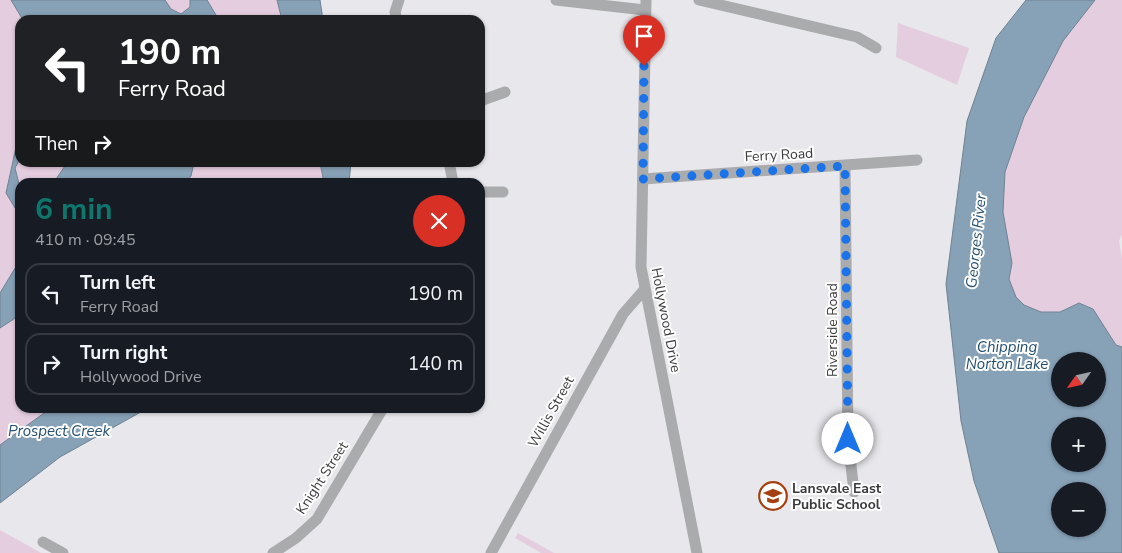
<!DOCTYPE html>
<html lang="en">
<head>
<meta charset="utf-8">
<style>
	body { margin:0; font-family:"Nunito Sans",sans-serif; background:#242831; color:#f1f3f6; height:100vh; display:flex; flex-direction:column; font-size:19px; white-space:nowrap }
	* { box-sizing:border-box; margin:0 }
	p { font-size:16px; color:#9ea1a6 }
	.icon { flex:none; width:28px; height:28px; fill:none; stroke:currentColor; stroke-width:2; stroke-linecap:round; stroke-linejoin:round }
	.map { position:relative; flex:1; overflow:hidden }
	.side { position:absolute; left:15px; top:178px; width:470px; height:235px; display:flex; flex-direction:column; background:#171b24; border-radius:15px; box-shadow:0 1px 4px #0004 }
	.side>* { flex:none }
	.banner { position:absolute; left:15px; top:15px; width:470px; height:152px; border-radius:15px; box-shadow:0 1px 4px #0004; background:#202124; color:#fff; overflow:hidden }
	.needle { width:32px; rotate:236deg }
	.buttons { position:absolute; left:1051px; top:352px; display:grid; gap:10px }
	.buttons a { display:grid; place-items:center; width:55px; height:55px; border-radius:50%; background:#171b24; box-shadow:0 1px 4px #0004; font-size:25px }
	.pin { position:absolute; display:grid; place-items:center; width:42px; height:42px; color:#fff; margin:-51px -21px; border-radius:50% 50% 50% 0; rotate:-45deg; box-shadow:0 0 5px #0007 }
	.pin .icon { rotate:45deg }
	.me { position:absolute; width:55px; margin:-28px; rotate:0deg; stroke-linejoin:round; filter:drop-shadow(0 0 4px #0008) }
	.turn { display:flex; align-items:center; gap:18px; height:105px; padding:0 20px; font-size:22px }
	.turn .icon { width:65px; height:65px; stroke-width:2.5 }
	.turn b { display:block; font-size:35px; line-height:42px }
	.then { display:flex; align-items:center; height:48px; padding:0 20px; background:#0003; gap:10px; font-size:19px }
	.round { display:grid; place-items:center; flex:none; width:52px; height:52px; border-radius:26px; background:#242831 }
	.summary { display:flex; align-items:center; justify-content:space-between; height:85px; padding:0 20px }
	h1 { font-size:30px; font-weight:700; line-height:38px; color:#0f766e }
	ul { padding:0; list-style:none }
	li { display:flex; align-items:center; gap:15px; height:62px; margin:0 10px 8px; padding:0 10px; border:2px solid #363941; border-radius:15px }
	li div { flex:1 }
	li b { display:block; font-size:19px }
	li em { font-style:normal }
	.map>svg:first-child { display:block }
</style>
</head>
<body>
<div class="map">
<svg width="1122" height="553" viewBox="0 0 1122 553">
	<rect width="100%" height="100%" fill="#e7e7ec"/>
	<g fill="#e4cddf">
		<polygon points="0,0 277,0 282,20 20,20 20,162 320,162 323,177 320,182 20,182 20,408 51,408 0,445"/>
		<polygon points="1095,0 1122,0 1122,234 1119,241 1122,259 1122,347 1116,345 1093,309 1079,303 1060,312 1041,312 1024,305 1016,297 1009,279 1012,263 1003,211 1005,172 1024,117 1063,41"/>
		<polygon points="898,23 969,48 957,85 896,57"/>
		<polygon points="0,530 36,550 41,553 0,553"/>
		<polygon points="518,533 554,553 541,553 515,538"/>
	</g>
	<g fill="#87a1b7" stroke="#708292" fill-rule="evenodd">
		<polygon points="11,0 165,0 171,9 181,14 190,7 190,0 207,0 219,20 23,20"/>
		<polygon points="277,0 320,0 323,20 282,20"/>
		<path d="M1026 0H1095L1063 41 1024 117 1005 172 1003 212 1012 263 1009 279 1016 297 1024 305 1041 312H1060L1079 303 1093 309 1116 345 1122 347V553H999L974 481 961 421 946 284 967 121 996 38ZM1060 361H1098V399H1060ZM1098 426V464H1060V426ZM1098 491V529H1060V491Z"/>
		<polygon points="20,129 20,159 15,168 20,188 20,216 6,193"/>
		<polygon points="67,163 67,162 194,163 191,176 186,182 54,182"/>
		<polygon points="320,163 351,163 349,182 320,182 323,177"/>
		<polygon points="20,260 20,315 0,328 0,293"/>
		<polygon points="51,408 148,408 60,457 0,503 0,445"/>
	</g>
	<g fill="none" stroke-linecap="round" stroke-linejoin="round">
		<g stroke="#aaabad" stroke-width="11">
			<polyline points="556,0 645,10"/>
			<polyline points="646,0 641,267 697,553"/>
			<polyline points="699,0 857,37 876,48"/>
			<polyline points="397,20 395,12 399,0"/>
			<polyline points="480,101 505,92"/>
			<polyline points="449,162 453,182"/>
			<polyline points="845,166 848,439 854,492"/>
			<polyline points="643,179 917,160"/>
			<polyline points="480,192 503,192"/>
			<polyline points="43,542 63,553"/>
			<polyline points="273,553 296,538 317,519 383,408"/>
			<polyline points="491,553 623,314 644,290"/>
		</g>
	</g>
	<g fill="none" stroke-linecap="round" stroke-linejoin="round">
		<polyline stroke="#1a73e8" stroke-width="9" stroke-dasharray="0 16.2" points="644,66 643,179 845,166 848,439"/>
	</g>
	<defs>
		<symbol id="school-ring" viewBox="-11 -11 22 22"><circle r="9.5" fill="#fff" stroke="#a44010" stroke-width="1.5"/><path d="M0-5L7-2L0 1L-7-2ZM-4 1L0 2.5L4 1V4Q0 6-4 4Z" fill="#a44010"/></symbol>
	</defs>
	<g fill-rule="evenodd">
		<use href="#school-ring" x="757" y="480" width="32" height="32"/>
	</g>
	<g text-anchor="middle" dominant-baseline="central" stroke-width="4" stroke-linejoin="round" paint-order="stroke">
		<g font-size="14" fill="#3a3a3c" stroke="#fff">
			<text transform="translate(779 155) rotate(-3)">Ferry Road</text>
			<text transform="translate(666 320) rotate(79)">Hollywood Drive</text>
			<text transform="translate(832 330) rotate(-90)">Riverside Road</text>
			<text transform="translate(551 412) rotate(-61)">Willis Street</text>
			<text transform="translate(322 478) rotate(-57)">Knight Street</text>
		</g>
		<g font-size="14" font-weight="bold" fill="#3a3a3c" stroke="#fff" text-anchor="start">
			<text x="792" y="488">Lansvale East<tspan x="792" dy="16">Public School</tspan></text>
		</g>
		<g font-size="15" font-style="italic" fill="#244f71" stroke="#fff">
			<text transform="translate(976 241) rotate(-84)">Georges River</text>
			<text x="1007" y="347">Chipping<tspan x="1007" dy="17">Norton Lake</tspan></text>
			<text x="59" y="431">Prospect Creek</text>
		</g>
	</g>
</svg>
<div class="buttons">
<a><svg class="needle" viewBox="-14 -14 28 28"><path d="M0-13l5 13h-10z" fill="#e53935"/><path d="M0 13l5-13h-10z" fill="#9ea1a6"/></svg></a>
<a>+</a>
<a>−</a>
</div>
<div class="pin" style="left:644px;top:66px;background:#d93025"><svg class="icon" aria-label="arrive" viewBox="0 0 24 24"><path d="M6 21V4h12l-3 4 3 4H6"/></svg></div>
<svg class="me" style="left:848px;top:439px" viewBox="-20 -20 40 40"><circle r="19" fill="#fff"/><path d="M0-13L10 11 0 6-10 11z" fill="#1a73e8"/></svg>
<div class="banner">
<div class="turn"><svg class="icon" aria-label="left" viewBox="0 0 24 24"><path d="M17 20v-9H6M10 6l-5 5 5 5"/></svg><div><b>190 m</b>Ferry Road</div></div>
<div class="then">Then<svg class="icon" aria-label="right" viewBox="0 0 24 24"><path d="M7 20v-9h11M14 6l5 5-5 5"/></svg></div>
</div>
<section class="side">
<div class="summary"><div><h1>6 min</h1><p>410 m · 09:45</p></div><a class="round" style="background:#d93025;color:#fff"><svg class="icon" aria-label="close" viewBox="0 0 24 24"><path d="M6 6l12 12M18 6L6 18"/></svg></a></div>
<ul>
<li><svg class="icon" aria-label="left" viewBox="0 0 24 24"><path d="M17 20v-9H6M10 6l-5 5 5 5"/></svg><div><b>Turn left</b><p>Ferry Road</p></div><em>190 m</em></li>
<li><svg class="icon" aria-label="right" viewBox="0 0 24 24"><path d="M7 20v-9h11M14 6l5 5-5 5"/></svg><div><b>Turn right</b><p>Hollywood Drive</p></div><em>140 m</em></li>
</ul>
</section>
</div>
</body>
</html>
